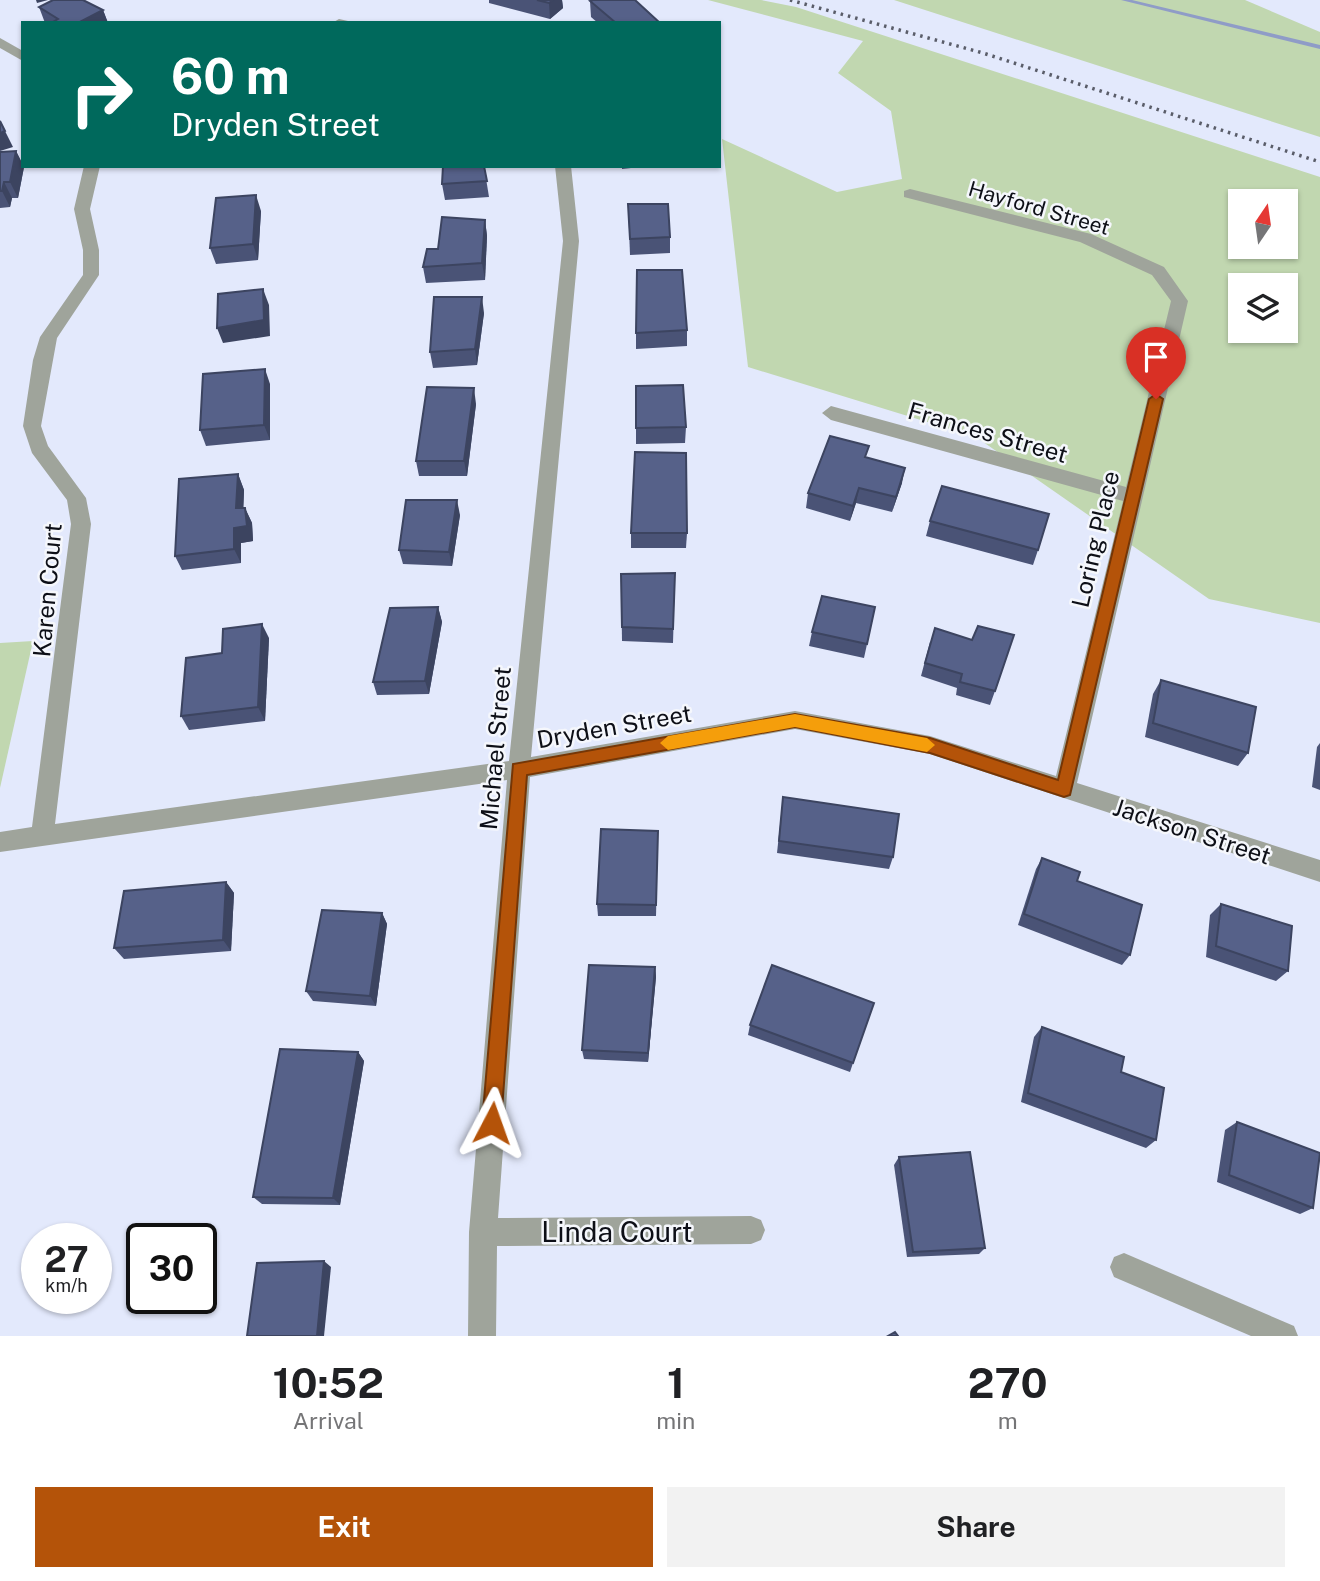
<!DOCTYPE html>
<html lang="en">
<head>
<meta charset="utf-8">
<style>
	body { margin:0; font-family:"Public Sans",sans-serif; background:#f2f2f2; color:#202124; height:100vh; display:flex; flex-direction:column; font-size:26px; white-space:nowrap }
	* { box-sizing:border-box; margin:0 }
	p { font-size:23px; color:#757577 }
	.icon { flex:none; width:38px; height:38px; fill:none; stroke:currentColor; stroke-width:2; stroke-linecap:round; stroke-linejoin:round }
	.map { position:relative; height:1336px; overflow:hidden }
	.drawer { display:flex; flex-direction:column; background:#fff; flex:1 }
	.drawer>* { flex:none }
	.guide { position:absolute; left:21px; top:21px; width:700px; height:147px; border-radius:0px; box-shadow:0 2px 5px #0004; background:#00695c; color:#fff; overflow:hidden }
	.needle { width:46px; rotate:13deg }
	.controls { position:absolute; left:1228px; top:189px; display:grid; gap:14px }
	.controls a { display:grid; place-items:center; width:70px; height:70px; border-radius:0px; background:#fff; box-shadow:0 2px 5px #0004; font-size:35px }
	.speed { position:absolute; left:21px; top:1223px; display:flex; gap:14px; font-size:35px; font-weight:700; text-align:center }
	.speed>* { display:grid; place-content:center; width:91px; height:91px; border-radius:50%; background:#fff; box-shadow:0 2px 5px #0004; line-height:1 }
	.speed small { font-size:18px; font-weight:400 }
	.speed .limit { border:4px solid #111; border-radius:10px; background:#fff; color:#111 }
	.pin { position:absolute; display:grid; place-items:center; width:60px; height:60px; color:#fff; margin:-72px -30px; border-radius:50% 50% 50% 0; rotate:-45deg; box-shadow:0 0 7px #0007 }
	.pin .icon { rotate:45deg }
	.me { position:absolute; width:77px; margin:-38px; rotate:4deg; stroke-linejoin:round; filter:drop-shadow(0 0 5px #0008) }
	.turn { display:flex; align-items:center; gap:24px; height:147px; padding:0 35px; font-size:32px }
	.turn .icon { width:91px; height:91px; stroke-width:2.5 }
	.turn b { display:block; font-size:49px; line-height:60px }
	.eta { display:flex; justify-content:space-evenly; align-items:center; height:119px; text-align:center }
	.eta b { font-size:42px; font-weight:700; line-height:49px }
	.primary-button { display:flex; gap:14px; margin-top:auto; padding:14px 35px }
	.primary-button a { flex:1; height:80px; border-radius:0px; background:#b45309; color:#fff; font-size:28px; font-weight:700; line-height:80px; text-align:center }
	.primary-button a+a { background:#f2f2f2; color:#202124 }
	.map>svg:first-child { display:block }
</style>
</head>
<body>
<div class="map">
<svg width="1320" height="1336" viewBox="0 0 1320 1336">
	<rect width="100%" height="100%" fill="#e3e9fc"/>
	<g fill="#c1d7b0" fill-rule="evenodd">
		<path d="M708 0H761L796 7 1320 177V623L1209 599 976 437 748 367 722 139 837 192 902 179 891 111 838 73 863 41ZM1241 201H1286V247H1241ZM1241 285H1286V331H1241Z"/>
		<polygon points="894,0 1245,0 1320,32 1320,137"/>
		<polygon points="33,641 0,788 0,643"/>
	</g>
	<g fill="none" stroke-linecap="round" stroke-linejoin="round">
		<polygon fill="#8f9cc7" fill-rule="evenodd" points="1121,0 1132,0 1320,45 1320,49"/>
		<g fill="#9fa49b" fill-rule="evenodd">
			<polygon points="339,19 357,23 332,23"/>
			<polygon points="0,38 23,51 23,61 0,48"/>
			<polygon points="84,166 100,166 90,209 99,250 99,275 57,338 41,426 48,446 86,498 91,524 55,824 509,761 563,241 555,166 571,166 579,241 531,757 795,711 930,736 1056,776 1123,501 831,420 822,413 831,406 1126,487 1171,301 1152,275 1080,242 904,197 904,191 910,189 1091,234 1164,267 1188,301 1077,783 1320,860 1320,882 930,754 795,729 530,777 498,1218 751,1216 761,1220 765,1230 761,1240 751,1244 497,1246 496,1336 468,1336 469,1232 507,780 0,852 0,832 32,827 71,524 67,500 32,453 23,426 33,360 40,337 83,275 83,250 74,209"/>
			<polygon points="1124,1253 1294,1326 1298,1336 1251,1336 1114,1277 1110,1267 1114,1257"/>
		</g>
		<polyline stroke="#5a5d69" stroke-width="3.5" stroke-dasharray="2.5 5" stroke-linecap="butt" points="790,0 983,53 1320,162"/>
	</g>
	<g fill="#4a5376">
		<polygon points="489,0 562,0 563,8 550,19 489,3"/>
		<polygon points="590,1 660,23 598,23 591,17"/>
		<polygon points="39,7 103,10 108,23 45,23"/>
		<polygon points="16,151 24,167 18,198 12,198 10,207 0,208 0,152"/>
		<polygon points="484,166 489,197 445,200 442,184"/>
		<polygon points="622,166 649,166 622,169"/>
		<polygon points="628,204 670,237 670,253 630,255"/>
		<polygon points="261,211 258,260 216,264 210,248"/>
		<polygon points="485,220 487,236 485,280 426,283 423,267 438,249"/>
		<polygon points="484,313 477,365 433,368 430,352"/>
		<polygon points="687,330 687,346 636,349 636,333"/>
		<polygon points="270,384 270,440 206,446 200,430"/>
		<polygon points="636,386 686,427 685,443 636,444"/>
		<polygon points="476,404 467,476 419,476 416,461"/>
		<polygon points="867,457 902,483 892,512 856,503 850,521 806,508 808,493"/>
		<polygon points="238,474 244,490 243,508 245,508 252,523 253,541 241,543 241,563 182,570 175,556"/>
		<polygon points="460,515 452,566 403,564 399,550"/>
		<polygon points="930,521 1038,550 1033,565 926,536"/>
		<polygon points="631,533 687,533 686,548 631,548"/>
		<polygon points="675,573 673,643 622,641 621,574"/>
		<polygon points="438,607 442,622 429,694 377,695 373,682"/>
		<polygon points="875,607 864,658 809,646 812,632"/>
		<polygon points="269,638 265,721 189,730 181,716 222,653"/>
		<polygon points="972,640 995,691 990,705 956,695 957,688 921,676 930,642"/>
		<polygon points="1161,680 1248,753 1238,766 1145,737 1153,694"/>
		<polygon points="1320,743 1320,790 1312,787 1317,747"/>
		<polygon points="783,797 893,857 889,869 777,853"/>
		<polygon points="658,831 656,916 598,916 597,904"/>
		<polygon points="1042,858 1077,881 1130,955 1122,965 1018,925 1036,869"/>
		<polygon points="226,882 234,893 231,951 124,959 114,948"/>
		<polygon points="1221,904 1288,971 1276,981 1206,957 1210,915"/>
		<polygon points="382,913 387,924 376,1006 313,1001 306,991"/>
		<polygon points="655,967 656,977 648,1062 584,1059 582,1050"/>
		<polygon points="750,1025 853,1063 850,1072 748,1035"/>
		<polygon points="1042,1027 1121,1072 1156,1140 1146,1148 1021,1102 1034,1037"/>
		<polygon points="358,1052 364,1061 340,1205 262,1204 253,1197"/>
		<polygon points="1237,1122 1313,1208 1300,1214 1217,1182 1225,1130"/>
		<polygon points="899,1157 985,1248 979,1254 907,1257 894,1165"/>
	</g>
	<g fill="#3c4460">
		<polygon points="36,0 48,0 37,3"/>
		<polygon points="553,0 562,0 563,8 550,19 549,3"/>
		<polygon points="103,10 108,23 78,23"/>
		<polygon points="5,131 13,147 0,151 0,133"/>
		<polygon points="16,151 24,167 18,198 10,182"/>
		<polygon points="4,182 12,198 10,207 2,191"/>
		<polygon points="256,195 261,211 258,260 253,244"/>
		<polygon points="485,220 487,236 485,280 482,263"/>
		<polygon points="263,289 269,305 270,336 223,343 217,328"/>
		<polygon points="482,297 484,313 477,365 475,349"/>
		<polygon points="265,369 270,384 270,440 264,425"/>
		<polygon points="474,388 476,404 467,476 464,461"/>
		<polygon points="905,468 902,483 892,512 896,497"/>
		<polygon points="238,474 244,490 243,523 236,508"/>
		<polygon points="859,488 856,503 850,521 853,506"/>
		<polygon points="457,500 460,515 452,566 449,552"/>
		<polygon points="245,508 252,523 253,541 241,543 241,563 234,549 234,528"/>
		<polygon points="438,607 442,622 429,694 425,681"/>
		<polygon points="262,624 269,638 265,721 258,707"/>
		<polygon points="226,882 234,893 231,951 223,940"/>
		<polygon points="382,913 387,924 376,1006 370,996"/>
		<polygon points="655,967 656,977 648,1062 648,1053"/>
		<polygon points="358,1052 364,1061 340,1205 333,1198"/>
		<polygon points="324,1261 331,1267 324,1336 317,1336"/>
	</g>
	<g fill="#566189" stroke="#3c4460" stroke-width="2">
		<polygon points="53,0 83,0 103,10 78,23 51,23 58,19 39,7"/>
		<polygon points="537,0 553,0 549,3"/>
		<polygon points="593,0 635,0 660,23 616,23 590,1"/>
		<polygon points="0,121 5,131 0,133"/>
		<polygon points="16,151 10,182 4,182 2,191 0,191 0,152"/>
		<polygon points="443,166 484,166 487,181 442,184"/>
		<polygon points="256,195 253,244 210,248 216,198"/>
		<polygon points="628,204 668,204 670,237 630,239"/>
		<polygon points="442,217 485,220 482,263 423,267 427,249 438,249"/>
		<polygon points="637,270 682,270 687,330 636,333"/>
		<polygon points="263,289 264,320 217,328 218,294"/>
		<polygon points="434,297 482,297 475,349 430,352"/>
		<polygon points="265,369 264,425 200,430 203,374"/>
		<polygon points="683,385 686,427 636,428 636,386"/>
		<polygon points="427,387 474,388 464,461 416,461"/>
		<polygon points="830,436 869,446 865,457 905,468 896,497 859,488 853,506 808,493"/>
		<polygon points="635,452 686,453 687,533 631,533"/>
		<polygon points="238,474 236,508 245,508 247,526 234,528 234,549 175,556 179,479"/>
		<polygon points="942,486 1049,514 1038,550 930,521"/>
		<polygon points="406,500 457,500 449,552 399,550"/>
		<polygon points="675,573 673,629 622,627 621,574"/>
		<polygon points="822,596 875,607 867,644 812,632"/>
		<polygon points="438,607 425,681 373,682 390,608"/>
		<polygon points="262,624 258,707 181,716 186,658 222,653 223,629"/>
		<polygon points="978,626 1014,635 995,691 960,682 962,674 925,663 935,628 972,640"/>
		<polygon points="1161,680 1256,707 1248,753 1153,723"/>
		<polygon points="783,797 899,814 893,857 779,841"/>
		<polygon points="601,829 658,831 656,905 597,904"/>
		<polygon points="1042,858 1080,872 1077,881 1142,905 1130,955 1024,914"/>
		<polygon points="226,882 223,940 114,948 124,891"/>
		<polygon points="1221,904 1292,926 1288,971 1216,946"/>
		<polygon points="322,910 382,913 370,996 306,991"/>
		<polygon points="589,965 655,967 648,1053 582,1050"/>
		<polygon points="772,965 874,1003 853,1063 750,1025"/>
		<polygon points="1042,1027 1124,1057 1121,1072 1164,1088 1156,1140 1028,1093"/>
		<polygon points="280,1049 358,1052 333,1198 253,1197"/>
		<polygon points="1237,1122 1320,1153 1313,1208 1229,1175"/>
		<polygon points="970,1152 985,1248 913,1252 899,1157"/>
		<polygon points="324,1261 317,1336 247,1336 257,1263"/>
		<polygon points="895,1332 898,1336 888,1336"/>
	</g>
	<polygon fill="#b45309" stroke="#753606" stroke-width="2" points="1156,394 1163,399 1070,795 1064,797 930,753 795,727 527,775 501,1123 499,1130 492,1133 485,1130 482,1123 513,764 795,714 930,738 1058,780 1149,399"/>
	<polygon fill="#f59e0b" points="795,714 927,738 935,745 927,752 795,727 668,750 660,743 668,736"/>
	<g text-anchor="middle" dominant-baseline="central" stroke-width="5" stroke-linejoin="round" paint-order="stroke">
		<g font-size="21" fill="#0d0f17" stroke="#f5f7fc">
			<text transform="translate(1039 208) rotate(16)">Hayford Street</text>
		</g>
		<g font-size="24" fill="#0d0f17" stroke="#f5f7fc">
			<text transform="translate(988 432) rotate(16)">Frances Street</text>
			<text transform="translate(1095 539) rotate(-77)">Loring Place</text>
			<text transform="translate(47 590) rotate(-85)">Karen Court</text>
			<text transform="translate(614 726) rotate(-10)">Dryden Street</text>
			<text transform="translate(495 748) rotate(-85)">Michael Street</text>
			<text transform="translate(1192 831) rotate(18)">Jackson Street</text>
		</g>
		<g font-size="28" fill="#0d0f17" stroke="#f5f7fc">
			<text x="617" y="1231">Linda Court</text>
		</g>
	</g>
</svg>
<div class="controls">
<a><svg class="needle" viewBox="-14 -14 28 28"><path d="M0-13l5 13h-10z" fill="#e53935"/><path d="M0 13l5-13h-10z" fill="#757577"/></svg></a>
<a><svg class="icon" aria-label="layers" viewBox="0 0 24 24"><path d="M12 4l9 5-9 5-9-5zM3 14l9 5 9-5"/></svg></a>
</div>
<div class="speed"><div>27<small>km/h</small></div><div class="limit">30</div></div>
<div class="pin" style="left:1156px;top:399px;background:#d93025"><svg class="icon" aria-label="arrive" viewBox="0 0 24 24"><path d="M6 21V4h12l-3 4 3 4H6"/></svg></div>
<svg class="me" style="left:492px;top:1123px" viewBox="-20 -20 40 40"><path d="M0-17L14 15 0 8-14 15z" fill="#b45309" stroke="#fff" stroke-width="4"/></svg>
<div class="guide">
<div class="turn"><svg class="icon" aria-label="right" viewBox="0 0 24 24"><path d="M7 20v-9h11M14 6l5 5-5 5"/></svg><div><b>60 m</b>Dryden Street</div></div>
</div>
</div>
<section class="drawer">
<div class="eta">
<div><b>10:52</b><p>Arrival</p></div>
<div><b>1</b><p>min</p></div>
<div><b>270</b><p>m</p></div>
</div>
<div class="primary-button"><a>Exit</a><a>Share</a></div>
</section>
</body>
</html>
